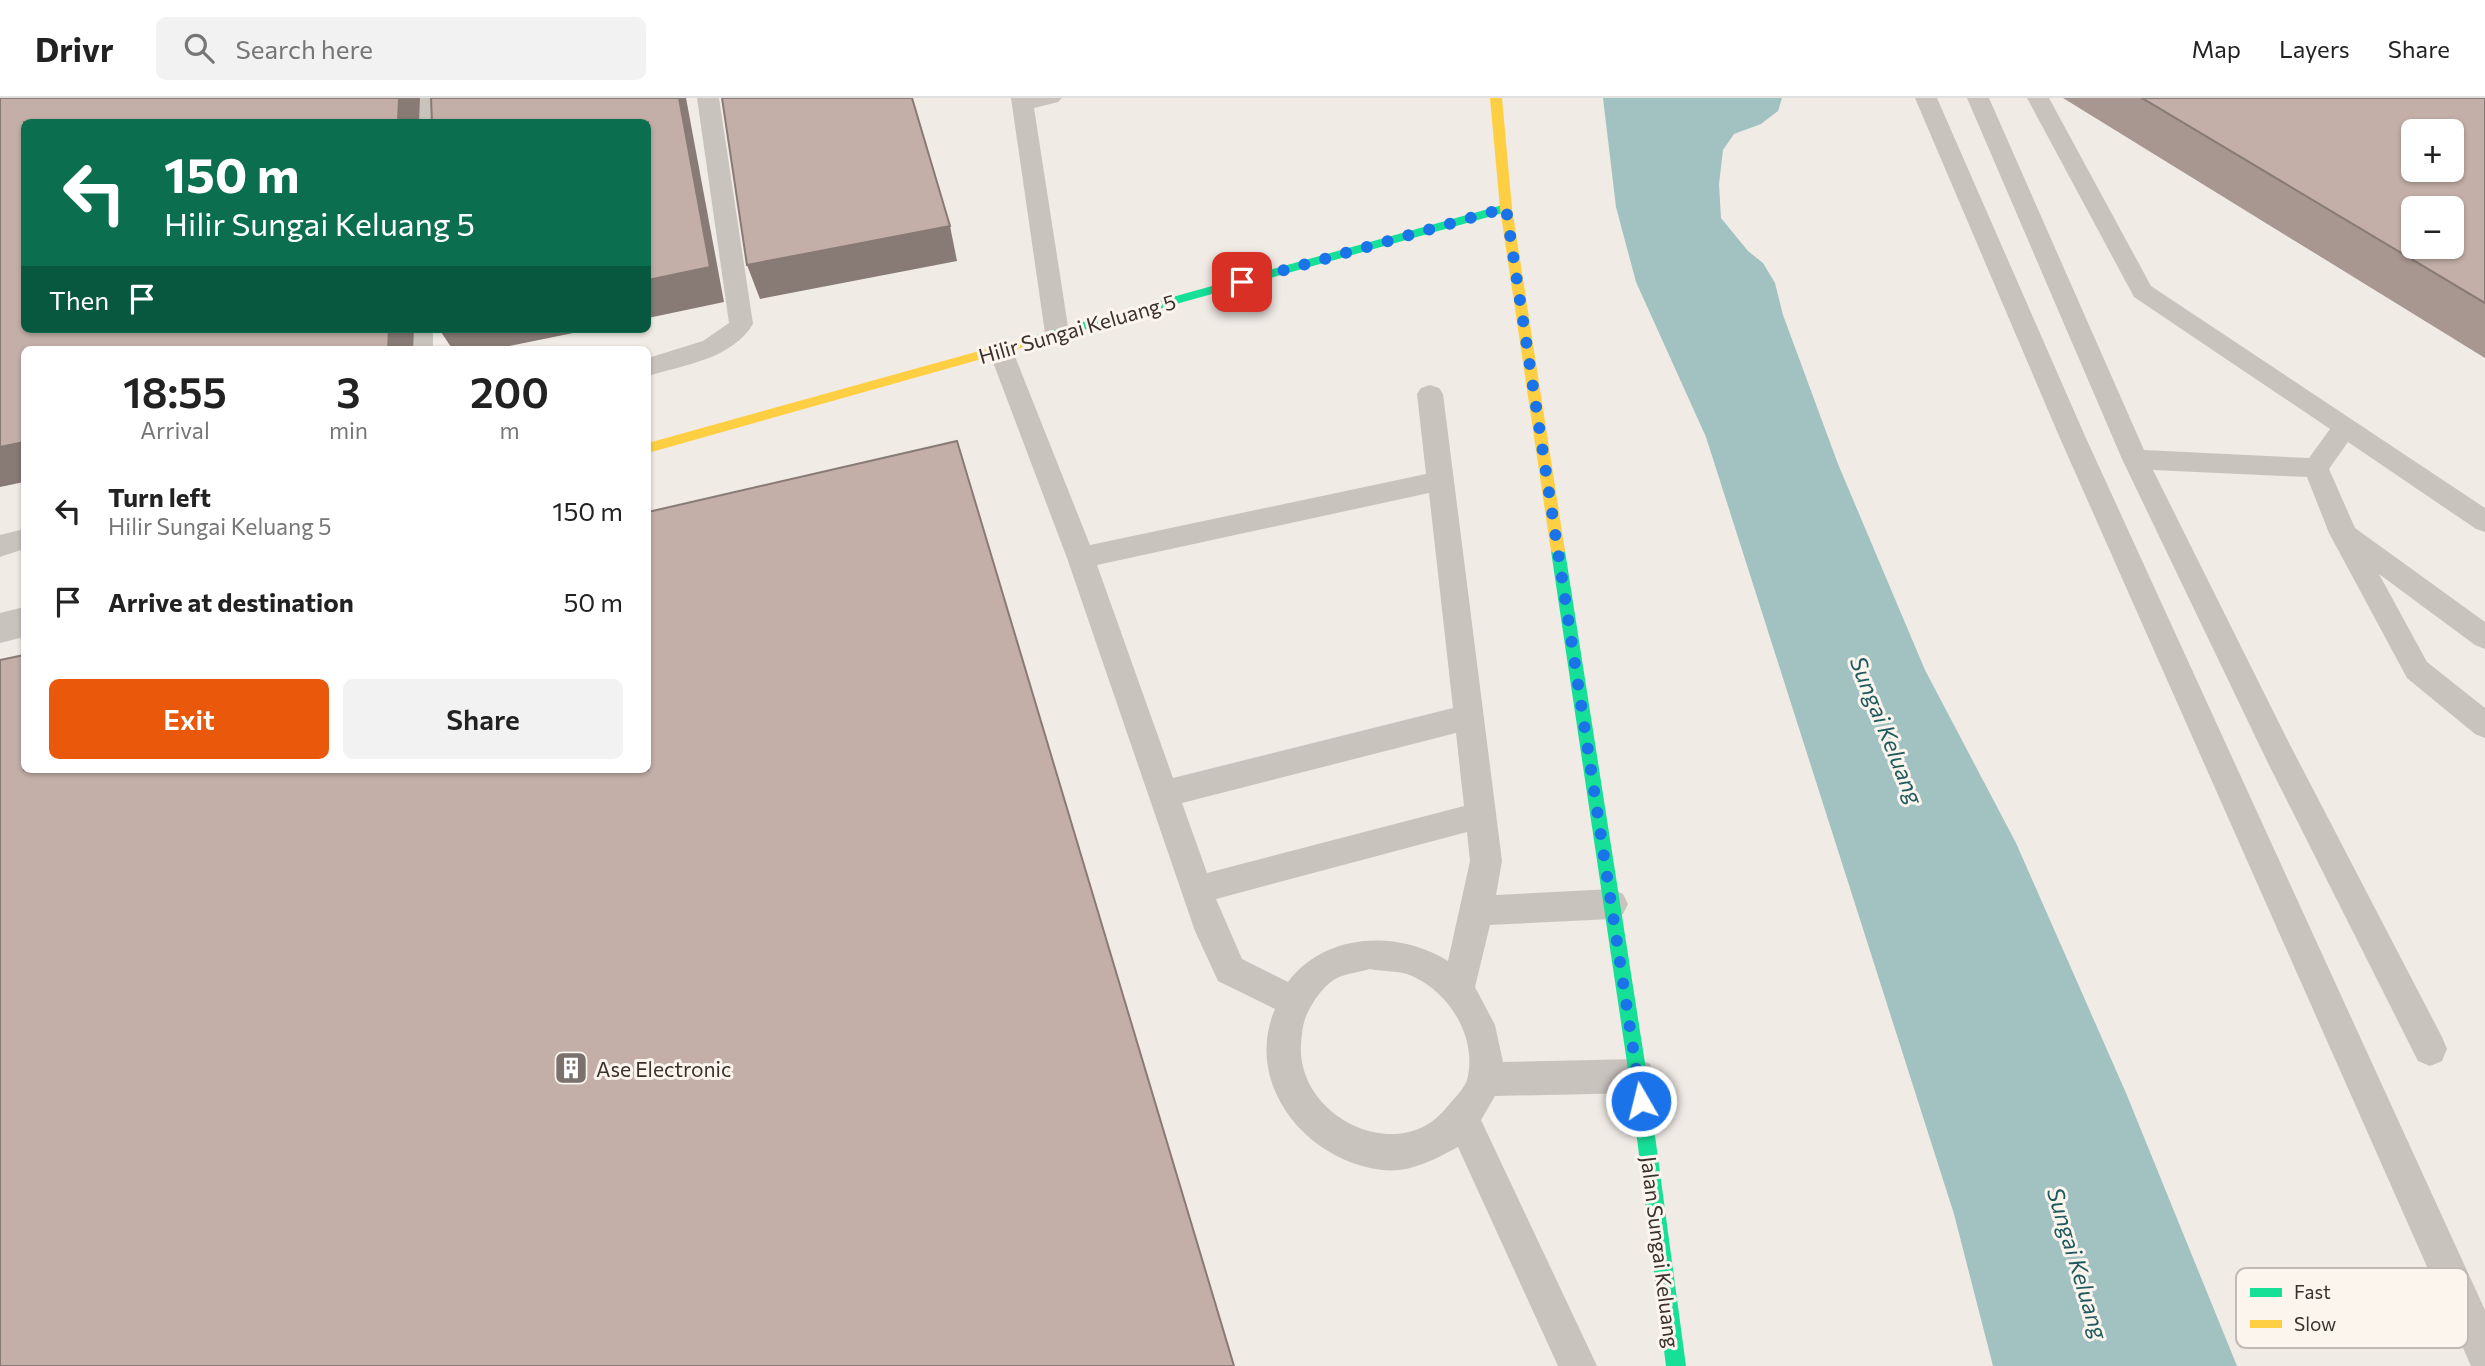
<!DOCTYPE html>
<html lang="en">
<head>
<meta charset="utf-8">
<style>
	body { margin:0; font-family:Commissioner,sans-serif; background:#f2f2f2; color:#222; height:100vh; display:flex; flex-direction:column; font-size:26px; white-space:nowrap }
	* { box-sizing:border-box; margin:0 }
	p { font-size:23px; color:#767676 }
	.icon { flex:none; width:38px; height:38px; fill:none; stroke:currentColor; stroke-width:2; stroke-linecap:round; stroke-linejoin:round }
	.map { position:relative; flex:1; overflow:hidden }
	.side { position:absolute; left:21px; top:248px; width:630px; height:427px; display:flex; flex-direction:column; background:#fff; border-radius:10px; box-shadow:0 2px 5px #0004 }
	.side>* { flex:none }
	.guide { position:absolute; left:21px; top:21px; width:630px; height:214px; border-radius:10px; box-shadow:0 2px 5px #0004; background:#0b6e4f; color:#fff; overflow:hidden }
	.tools { position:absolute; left:2401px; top:21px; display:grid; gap:14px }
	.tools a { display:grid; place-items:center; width:63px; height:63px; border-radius:10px; background:#fff; box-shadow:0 2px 5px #0004; font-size:35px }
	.pin { position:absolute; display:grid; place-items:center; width:60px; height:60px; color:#fff; margin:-30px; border-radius:14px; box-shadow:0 4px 10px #0006 }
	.me { position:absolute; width:77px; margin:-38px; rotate:352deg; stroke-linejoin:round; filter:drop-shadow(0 0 5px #0008) }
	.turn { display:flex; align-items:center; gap:24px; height:147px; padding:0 28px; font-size:32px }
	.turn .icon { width:91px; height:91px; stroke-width:2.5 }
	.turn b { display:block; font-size:49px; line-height:60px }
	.then { display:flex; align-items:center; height:66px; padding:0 28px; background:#0003; gap:14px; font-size:26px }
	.eta { display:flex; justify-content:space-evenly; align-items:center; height:119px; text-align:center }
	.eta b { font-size:42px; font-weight:600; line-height:49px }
	.action { display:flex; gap:14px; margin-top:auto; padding:14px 28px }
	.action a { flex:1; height:80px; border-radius:10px; background:#ea580c; color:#fff; font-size:28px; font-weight:600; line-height:80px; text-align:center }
	.action a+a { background:#f2f2f2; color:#222 }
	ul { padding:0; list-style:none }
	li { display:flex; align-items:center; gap:21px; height:91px; padding:0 28px }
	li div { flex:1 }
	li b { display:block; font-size:26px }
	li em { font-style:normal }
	header { display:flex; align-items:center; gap:42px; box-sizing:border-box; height:98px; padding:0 35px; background:#fff; border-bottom:2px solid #e0e0e0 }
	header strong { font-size:33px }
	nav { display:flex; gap:38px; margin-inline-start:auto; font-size:24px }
	.search { width:490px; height:63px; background:#f2f2f2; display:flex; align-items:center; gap:18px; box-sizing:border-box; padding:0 24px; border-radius:10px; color:#767676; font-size:26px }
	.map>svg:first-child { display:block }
</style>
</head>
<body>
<header>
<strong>Drivr</strong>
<div class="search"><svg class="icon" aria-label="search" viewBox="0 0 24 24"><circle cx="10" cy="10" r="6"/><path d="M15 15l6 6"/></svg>Search here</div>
<nav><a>Map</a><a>Layers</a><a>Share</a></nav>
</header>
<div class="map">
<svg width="2485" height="1268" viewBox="0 0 2485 1268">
	<rect width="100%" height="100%" fill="#f0ebe5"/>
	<polygon fill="#a1c2c1" points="1603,0 1782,0 1778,13 1761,26 1734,36 1723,52 1719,86 1721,120 1748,153 1763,165 1775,185 1783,217 1838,366 1925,572 2016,745 2126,995 2237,1268 1993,1268 1954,1116 1706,339 1636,184 1616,109"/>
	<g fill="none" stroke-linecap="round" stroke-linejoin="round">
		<g fill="#c9c3be" fill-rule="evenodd">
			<polygon points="412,0 434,0 433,24 413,24"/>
			<path d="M697 0H719L753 226C732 261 684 267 648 278V260L703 243 729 225Z"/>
			<polygon points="1011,0 1062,0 1058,4 1034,10 1069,235 1066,241 1057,243 1048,241 1045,235"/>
			<polygon points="1915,0 1937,0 2085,338 2485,1212 2485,1268 2471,1268 2059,338"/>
			<polygon points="1967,0 1989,0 2144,352 2309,360 2330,331 2134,199 2027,0 2049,0 2151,188 2485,410 2485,434 2476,431 2348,344 2329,371 2355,430 2485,524 2485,551 2475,547 2379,476 2427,564 2485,610 2485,640 2475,636 2407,580 2329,435 2307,379 2153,372 2289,645 2442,939 2447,951 2442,963 2430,968 2418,963 2267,663 2122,361"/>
			<rect x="409" y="231" width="24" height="21"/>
			<path d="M1000 242 1009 245 1012 251 1090 447 1426 376 1417 296 1421 290 1430 287 1439 290 1443 296 1502 763 1496 797 1612 791 1623 796 1628 806 1623 816 1612 821 1490 827 1475 889 1495 927 1503 964 1638 961 1650 966 1655 978 1650 990 1638 995 1495 998 1481 1022 1597 1268H1558L1458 1049C1434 1062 1410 1075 1382 1072 1306 1063 1243 986 1275 911L1218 883 1195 833 1067 460 988 251 991 245ZM1429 395 1453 610 1173 680 1097 467ZM1456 635 1464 708 1207 775 1182 705ZM1467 734 1470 763 1448 863C1399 832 1325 834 1288 884L1242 861 1216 801ZM1370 871C1384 874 1399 872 1412 878 1449 894 1476 938 1468 978 1466 990 1454 1000 1447 1009 1399 1070 1296 1019 1301 946 1302 933 1303 922 1310 910 1316 899 1326 885 1339 879 1349 875 1360 874 1370 871Z"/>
			<polygon points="24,431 24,451 0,459 0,437"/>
		</g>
		<polygon fill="#c9c3be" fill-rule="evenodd" points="24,509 24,539 0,545 0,515"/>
		<g fill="#16e098" fill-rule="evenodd">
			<polygon points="1506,106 1510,107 1510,113 1033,246 1027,242 1033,238"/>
			<polygon points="1558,447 1565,453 1647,978 1686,1268 1666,1268 1629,978 1551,453"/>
		</g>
		<g fill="#ffcf43" fill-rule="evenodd">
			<polygon points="1490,0 1502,0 1512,110 1565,453 1558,459 1551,453 1500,110"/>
			<polygon points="1033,238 1039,242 1038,245 648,355 648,345"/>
		</g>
	</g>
	<polygon fill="#a89690" points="2063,0 2485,0 2485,260"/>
	<g fill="#887a75">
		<polygon points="399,0 420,0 419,24 398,24"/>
		<polygon points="679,0 686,0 724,204 648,220 648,182"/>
		<polygon points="950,128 957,163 760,201 747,167"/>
		<polygon points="389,231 414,231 413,252 388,252"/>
		<polygon points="439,231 593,231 490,252 453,252"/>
		<polygon points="24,344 24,384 0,389 0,349"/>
	</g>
	<g fill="#c3afa7" stroke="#887a75" stroke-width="2" fill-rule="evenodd">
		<polygon points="0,0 399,0 398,24 24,24 24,231 389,231 388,252 24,252 24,344 0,349"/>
		<polygon points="431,0 679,0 710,169 648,182 648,24 432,24"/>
		<polygon points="722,0 912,0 950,128 747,167"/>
		<path d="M2142 0H2485V205ZM2413 33H2452V72H2413ZM2413 110H2452V149H2413Z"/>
		<polygon points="957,343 1234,1268 0,1268 0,562 24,557 24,672 648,672 648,414"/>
	</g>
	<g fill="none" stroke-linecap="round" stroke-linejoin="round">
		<polyline stroke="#1a73e8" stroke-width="12" stroke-dasharray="0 21.6" points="1242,184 1506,110 1641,1003"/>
	</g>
	<defs>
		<symbol id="building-square" viewBox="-11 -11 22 22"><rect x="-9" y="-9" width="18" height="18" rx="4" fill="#7a716c" stroke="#fbf5ee"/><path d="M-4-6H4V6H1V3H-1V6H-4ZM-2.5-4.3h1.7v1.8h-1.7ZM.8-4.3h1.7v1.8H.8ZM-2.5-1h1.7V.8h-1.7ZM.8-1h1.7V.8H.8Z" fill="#fff"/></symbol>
	</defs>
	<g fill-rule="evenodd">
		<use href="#building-square" x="552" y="951" width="38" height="38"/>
	</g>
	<g text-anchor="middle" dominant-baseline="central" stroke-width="6" stroke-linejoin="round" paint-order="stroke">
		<g font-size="21" fill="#3b302b" stroke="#fbf5ee">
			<text transform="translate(1077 230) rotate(-16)">Hilir Sungai Keluang 5</text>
			<text transform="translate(1661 1154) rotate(83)">Jalan Sungai Keluang</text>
		</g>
		<g font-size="21" fill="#3b302b" stroke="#fbf5ee" text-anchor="start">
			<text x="596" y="970">Ase Electronic</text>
		</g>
		<g font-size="23" font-style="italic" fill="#1f5a5e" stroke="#fbf5ee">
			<text transform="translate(1887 632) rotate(68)">Sungai Keluang</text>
			<text transform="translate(2078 1165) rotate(73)">Sungai Keluang</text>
		</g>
	</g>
	<rect x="2236" y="1170" width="232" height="80" rx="10" fill="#fbf5ee" stroke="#c1bab4" stroke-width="2"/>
	<rect x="2250" y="1190" width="32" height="9" fill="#16e098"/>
	<rect x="2250" y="1222" width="32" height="8" fill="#ffcf43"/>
	<g font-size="19" fill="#3b302b">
		<text x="2294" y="1201">Fast</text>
		<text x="2294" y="1233">Slow</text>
	</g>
</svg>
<div class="tools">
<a>+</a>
<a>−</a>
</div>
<div class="pin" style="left:1242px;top:184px;background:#d93025"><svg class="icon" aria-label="arrive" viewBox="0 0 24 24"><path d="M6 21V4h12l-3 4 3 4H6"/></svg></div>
<svg class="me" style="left:1641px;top:1003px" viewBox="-20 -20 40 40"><circle r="17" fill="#1a73e8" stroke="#fff" stroke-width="3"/><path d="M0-11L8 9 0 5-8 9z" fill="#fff"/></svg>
<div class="guide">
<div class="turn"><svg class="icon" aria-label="left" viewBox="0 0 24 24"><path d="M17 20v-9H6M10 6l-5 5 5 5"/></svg><div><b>150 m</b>Hilir Sungai Keluang 5</div></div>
<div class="then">Then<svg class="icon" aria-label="arrive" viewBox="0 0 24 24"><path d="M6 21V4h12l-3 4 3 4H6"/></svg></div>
</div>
<section class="side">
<div class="eta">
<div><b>18:55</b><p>Arrival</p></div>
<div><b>3</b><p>min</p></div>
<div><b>200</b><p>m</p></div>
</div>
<ul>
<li><svg class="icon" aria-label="left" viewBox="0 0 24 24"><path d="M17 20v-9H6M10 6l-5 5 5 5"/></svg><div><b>Turn left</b><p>Hilir Sungai Keluang 5</p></div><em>150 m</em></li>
<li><svg class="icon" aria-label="arrive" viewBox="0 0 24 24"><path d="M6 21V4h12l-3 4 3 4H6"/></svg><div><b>Arrive at destination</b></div><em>50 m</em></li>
</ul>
<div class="action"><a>Exit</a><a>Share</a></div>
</section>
</div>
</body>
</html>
